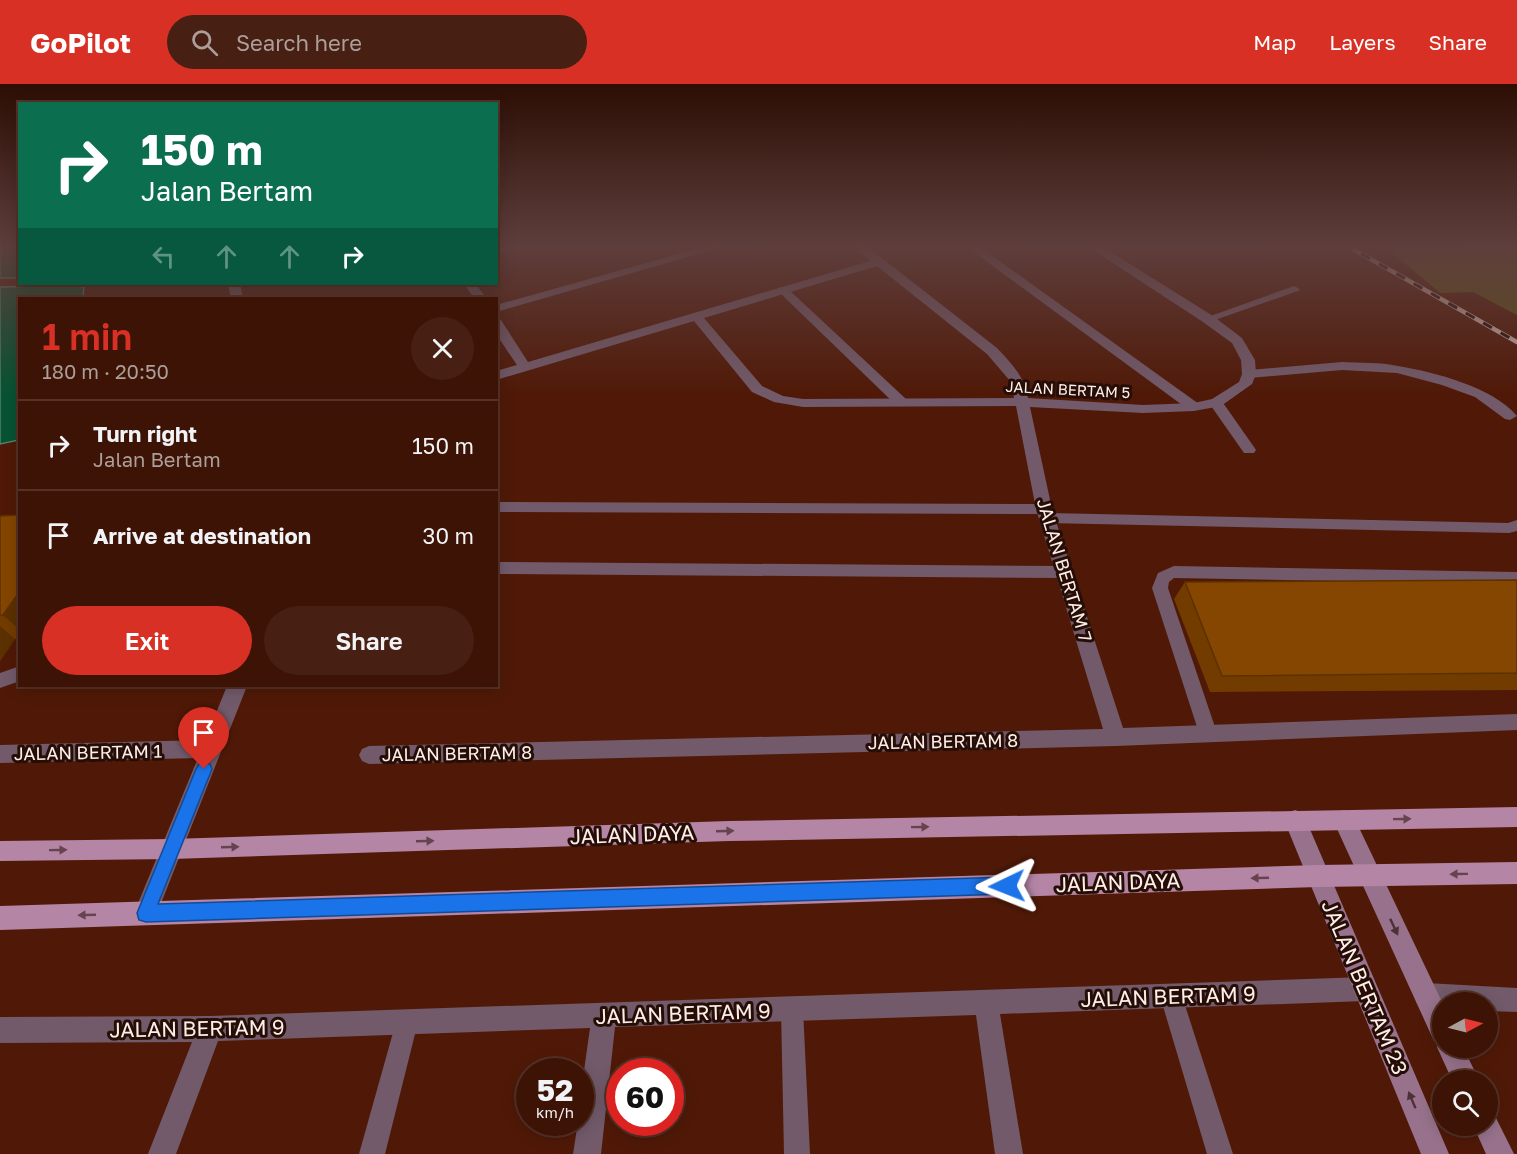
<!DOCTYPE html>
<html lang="en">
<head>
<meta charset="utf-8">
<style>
	body { margin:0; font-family:"Golos Text",sans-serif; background:#472013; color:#f1f3f6; height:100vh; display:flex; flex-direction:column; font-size:22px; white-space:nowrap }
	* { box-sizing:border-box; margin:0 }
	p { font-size:20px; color:#ac9e9a }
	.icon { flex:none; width:33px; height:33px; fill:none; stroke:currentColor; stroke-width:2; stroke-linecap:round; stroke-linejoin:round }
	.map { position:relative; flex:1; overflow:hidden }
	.panel { position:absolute; left:18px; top:213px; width:480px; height:390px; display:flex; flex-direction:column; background:#3c1305; border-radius:0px; box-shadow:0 3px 15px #0003,0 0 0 2px #553227 }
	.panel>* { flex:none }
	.hud { position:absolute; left:18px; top:18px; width:480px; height:183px; border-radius:0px; box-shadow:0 3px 15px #0003,0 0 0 2px #553227; background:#0b6e4f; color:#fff; overflow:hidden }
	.needle { width:39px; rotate:83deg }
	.fabs { position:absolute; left:1432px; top:908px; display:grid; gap:12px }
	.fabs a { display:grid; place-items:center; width:66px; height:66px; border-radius:50%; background:#3c1305; box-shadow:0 3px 15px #0003,0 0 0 2px #553227; font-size:30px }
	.speed { position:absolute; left:516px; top:974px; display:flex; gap:12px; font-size:30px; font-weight:700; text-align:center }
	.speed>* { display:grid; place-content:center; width:78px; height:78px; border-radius:50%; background:#3c1305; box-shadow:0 3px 15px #0003,0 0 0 2px #553227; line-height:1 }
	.speed small { font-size:15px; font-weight:400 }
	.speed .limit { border:9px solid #d22; background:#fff; color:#111 }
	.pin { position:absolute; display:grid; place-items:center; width:51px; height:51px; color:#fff; margin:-62px -26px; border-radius:50% 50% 50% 0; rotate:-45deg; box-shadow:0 0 6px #0007 }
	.pin .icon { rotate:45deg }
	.me { position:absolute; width:66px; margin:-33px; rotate:268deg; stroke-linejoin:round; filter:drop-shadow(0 0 4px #0008) }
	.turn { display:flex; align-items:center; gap:21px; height:126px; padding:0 24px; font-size:27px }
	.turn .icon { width:78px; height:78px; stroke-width:2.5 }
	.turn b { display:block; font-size:42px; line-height:51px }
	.lanes { display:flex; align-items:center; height:57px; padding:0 24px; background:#0003; justify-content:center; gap:30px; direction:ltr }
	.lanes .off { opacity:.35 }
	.round { display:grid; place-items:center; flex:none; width:63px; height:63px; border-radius:32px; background:#472013 }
	.summary { display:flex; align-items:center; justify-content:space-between; height:102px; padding:0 24px }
	h1 { font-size:36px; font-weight:600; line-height:45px; color:#d93025 }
	.cta { display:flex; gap:12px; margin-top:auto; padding:12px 24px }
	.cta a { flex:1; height:69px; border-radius:36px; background:#d93025; color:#fff; font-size:24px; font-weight:600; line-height:69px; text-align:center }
	.cta a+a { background:#472013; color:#f1f3f6 }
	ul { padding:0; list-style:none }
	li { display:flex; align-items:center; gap:18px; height:90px; padding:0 24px; border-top:2px solid #553227 }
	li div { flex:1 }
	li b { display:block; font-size:22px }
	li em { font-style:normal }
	header { display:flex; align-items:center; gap:36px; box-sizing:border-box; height:84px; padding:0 30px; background:#d93025; color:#fff }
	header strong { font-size:28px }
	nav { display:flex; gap:33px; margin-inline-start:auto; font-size:21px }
	.search { width:420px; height:54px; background:#472013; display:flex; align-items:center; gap:15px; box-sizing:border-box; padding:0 21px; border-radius:33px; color:#ac9e9a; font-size:22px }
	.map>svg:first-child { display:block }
</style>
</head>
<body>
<header>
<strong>GoPilot</strong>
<div class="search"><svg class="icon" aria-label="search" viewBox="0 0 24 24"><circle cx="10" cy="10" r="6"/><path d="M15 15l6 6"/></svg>Search here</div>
<nav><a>Map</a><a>Layers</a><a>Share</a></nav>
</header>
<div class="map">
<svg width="1517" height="1070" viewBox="0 0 1517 1070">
	<rect width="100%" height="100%" fill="#501907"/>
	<polygon fill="#5a5016" points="1383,161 1517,161 1517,231 1473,208 1440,209"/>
	<g fill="#085333" stroke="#52826a" stroke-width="1.5">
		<rect x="0" y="161" width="19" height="33"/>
		<polygon points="71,201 84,203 83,214 20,214 19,356 0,360 0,203"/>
	</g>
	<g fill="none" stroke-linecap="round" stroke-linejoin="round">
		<g fill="#725a6a" fill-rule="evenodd">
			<polygon points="714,160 733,160 496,228 496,221"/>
			<polygon points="963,160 976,160 1199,320 1201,323 1199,326 1189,326"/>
			<polygon points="1485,160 1517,160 1517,164 1457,169 1452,166 1457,163"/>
			<polygon points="1294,202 1300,205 1298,207 1212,237 1204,237 1202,235"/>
			<polygon points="783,203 787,204 906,315 908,318 906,321 896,321 779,208 779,204"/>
			<path d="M1342 278C1360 279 1380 278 1398 282 1434 288 1493 303 1517 332L1510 336 1505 335 1475 313 1442 301 1397 289 1342 286 1249 294 1243 290 1249 286Z"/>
			<polygon points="1216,315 1221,316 1254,363 1256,366 1254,369 1244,369 1209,319"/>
			<polygon points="496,418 1044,420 1051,425 1049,429 1508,439 1517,436 1517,447 1509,449 1047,439 1040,434 1042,430 496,428"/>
			<polygon points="496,478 1064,482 1070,484 1072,488 1070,492 1064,494 496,490"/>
			<polygon points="1174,482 1517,488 1517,500 1174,494 1169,498 1168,504 1217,649 1214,655 1208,657 1202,655 1199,649 1152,504 1158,489"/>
			<polygon points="20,582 20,597 0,604 0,589"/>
			<polygon points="1171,901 1179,904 1182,912 1233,1070 1207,1070 1160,912 1163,904"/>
			<polygon points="792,914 800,917 803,925 810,1070 784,1070 781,925 784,917"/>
			<polygon points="407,927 415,930 418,938 385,1070 359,1070 396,938 399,930"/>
		</g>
		<g fill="#725a6a" fill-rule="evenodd">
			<polygon points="507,160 527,160 496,170 496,163"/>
			<path d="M851 160H864L997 264C1012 280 1024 292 1028 314L1143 321 1194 319 1212 315 1239 298 1242 290 1241 276 1232 259 1203 238 1084 160H1098L1213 232 1242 254 1255 276 1256 290 1252 300 1221 322 1194 327 1143 329 1030 323 1052 425 1123 644 1517 630V646L1116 662 369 680 362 677 359 671 362 665 369 662 1103 645 1036 425 1016 322 803 323 774 318 752 308 694 237 496 296V287L517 281 496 250V235L501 236 528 278 870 177ZM877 182 987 270 1011 298 1014 314 803 315 783 312 762 302 704 234Z"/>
			<polygon points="228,200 240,200 243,214 231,214"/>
			<polygon points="464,200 476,200 486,214 474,214"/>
			<polygon points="227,602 247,602 154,837 146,841 138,837 134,829 198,674 0,679 0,661 205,656"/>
			<polygon points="1365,893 1374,896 1377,905 1374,914 1365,917 1000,930 1023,1070 995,1070 976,931 615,943 601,1070 573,1070 578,1038 580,1038 580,1015 590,944 218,957 176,1070 148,1070 192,958 0,959 0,933 210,932"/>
			<polygon points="1426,899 1517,904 1517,928 1488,927 1488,918 1443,918 1443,924 1426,923 1417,920 1414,911 1417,902"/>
		</g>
		<g fill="#98728c" fill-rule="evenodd">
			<polygon points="1295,726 1303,729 1449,1070 1421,1070 1284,736 1287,729"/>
			<polygon points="1344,726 1352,729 1443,920 1443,963 1463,963 1479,996 1452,996 1437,963 1439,959 1434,957 1333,736 1336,729"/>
			<polygon points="1488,1028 1495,1032 1514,1070 1486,1070 1473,1041 1488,1041"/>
		</g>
		<g fill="#b585a6" fill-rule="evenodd">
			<polygon points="1517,723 1517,743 729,757 172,775 0,777 0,757 172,755 729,737"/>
			<polygon points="1517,778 1517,800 1318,803 0,846 0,822 1318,781"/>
		</g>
		<defs>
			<polyline id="rail" points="1344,160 1517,258"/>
		</defs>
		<use href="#rail" stroke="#c8ada4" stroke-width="4.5"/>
		<use href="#rail" stroke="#260e07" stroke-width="3" stroke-dasharray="10" stroke-linecap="butt"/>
	</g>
	<g fill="#723c01">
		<polygon points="20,431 20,555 15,555 0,577 0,432"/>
		<polygon points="1517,496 1517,606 1210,608 1174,515 1185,498"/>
	</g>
	<g fill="#5c3101">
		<polygon points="20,507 20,546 3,531"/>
		<polygon points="0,542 15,555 0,577"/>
	</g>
	<g fill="#844601" stroke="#5c3101" stroke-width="1.5">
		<polygon points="20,431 20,507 3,531 0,531 0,432"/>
		<polygon points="1517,496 1517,589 1222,592 1185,498"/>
	</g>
	<defs><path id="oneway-solid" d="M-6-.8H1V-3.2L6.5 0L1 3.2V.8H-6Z" transform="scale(1.5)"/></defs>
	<g fill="#66444f">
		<use href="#oneway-solid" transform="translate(1402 735) rotate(-1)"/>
		<use href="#oneway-solid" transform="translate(920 743) rotate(-1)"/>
		<use href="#oneway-solid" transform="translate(725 747) rotate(-2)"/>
		<use href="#oneway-solid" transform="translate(425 757) rotate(-2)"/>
		<use href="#oneway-solid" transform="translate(230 763) rotate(-2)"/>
		<use href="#oneway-solid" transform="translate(58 766) rotate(-1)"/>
		<use href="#oneway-solid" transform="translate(1459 790) rotate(179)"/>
		<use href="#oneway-solid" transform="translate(1260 794) rotate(178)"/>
		<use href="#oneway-solid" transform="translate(87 831) rotate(178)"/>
	</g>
	<g fill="#4e3136">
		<use href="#oneway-solid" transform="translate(1394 843) rotate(65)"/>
		<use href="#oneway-solid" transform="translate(1412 1016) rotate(-113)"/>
	</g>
	<linearGradient id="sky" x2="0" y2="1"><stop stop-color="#2c0e04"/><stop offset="0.52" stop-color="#5e3e3c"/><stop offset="1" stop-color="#5e3e3c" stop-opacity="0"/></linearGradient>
	<rect width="1517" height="310" fill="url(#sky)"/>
	<polygon fill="#1a73e8" stroke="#114b97" stroke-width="1.5" points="204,678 210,680 212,685 158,820 1007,793 1013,796 1016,802 1013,808 1007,810 146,838 139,836 137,829 196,685 199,680"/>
	<g text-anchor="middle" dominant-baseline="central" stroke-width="6" stroke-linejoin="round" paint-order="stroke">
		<g font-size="15" fill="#fdeee9" stroke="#260e07">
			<text transform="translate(1068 305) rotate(3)">JALAN BERTAM 5</text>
		</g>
		<g font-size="18" fill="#fdeee9" stroke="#260e07">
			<text transform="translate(1065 486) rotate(73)">JALAN BERTAM 7</text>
			<text transform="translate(943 657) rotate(-1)">JALAN BERTAM 8</text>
			<text transform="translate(88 668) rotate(-1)">JALAN BERTAM 1</text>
			<text transform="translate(457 669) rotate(-1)">JALAN BERTAM 8</text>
		</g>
		<g font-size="21" fill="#fdeee9" stroke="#260e07">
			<text transform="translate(632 750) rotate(-2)">JALAN DAYA</text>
			<text transform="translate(1118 798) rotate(-2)">JALAN DAYA</text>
			<text transform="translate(1365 903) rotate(67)">JALAN BERTAM 23</text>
			<text transform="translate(1168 912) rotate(-2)">JALAN BERTAM 9</text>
			<text transform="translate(683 929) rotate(-2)">JALAN BERTAM 9</text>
			<text transform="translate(197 944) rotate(-1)">JALAN BERTAM 9</text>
		</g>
	</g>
</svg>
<div class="fabs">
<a><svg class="needle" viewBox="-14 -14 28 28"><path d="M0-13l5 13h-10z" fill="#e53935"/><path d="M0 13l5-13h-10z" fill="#ac9e9a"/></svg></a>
<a><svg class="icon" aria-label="search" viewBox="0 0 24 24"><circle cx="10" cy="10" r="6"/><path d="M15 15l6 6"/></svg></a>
</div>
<div class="speed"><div>52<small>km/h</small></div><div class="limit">60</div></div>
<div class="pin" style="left:204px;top:685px;background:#d93025"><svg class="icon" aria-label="arrive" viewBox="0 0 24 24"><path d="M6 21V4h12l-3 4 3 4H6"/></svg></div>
<svg class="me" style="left:1007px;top:802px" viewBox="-20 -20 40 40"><path d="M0-17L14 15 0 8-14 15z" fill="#1a73e8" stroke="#fff" stroke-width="4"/></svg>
<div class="hud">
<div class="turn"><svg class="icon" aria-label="right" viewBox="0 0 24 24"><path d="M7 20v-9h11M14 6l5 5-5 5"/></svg><div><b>150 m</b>Jalan Bertam</div></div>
<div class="lanes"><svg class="icon off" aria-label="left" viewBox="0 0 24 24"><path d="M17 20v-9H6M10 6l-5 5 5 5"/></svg><svg class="icon off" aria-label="ahead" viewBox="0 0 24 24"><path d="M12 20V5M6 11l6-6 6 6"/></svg><svg class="icon off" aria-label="ahead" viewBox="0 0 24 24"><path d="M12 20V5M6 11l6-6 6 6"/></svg><svg class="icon" aria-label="right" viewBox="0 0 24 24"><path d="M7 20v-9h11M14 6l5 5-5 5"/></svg></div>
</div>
<section class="panel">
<div class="summary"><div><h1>1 min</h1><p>180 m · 20:50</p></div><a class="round"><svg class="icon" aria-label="close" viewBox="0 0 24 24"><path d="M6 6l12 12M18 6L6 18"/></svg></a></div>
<ul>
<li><svg class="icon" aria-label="right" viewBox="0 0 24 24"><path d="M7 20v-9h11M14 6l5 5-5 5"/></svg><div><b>Turn right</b><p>Jalan Bertam</p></div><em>150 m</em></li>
<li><svg class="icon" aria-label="arrive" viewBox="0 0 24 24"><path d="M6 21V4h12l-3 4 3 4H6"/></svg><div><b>Arrive at destination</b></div><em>30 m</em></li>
</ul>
<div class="cta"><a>Exit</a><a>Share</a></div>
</section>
</div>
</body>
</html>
